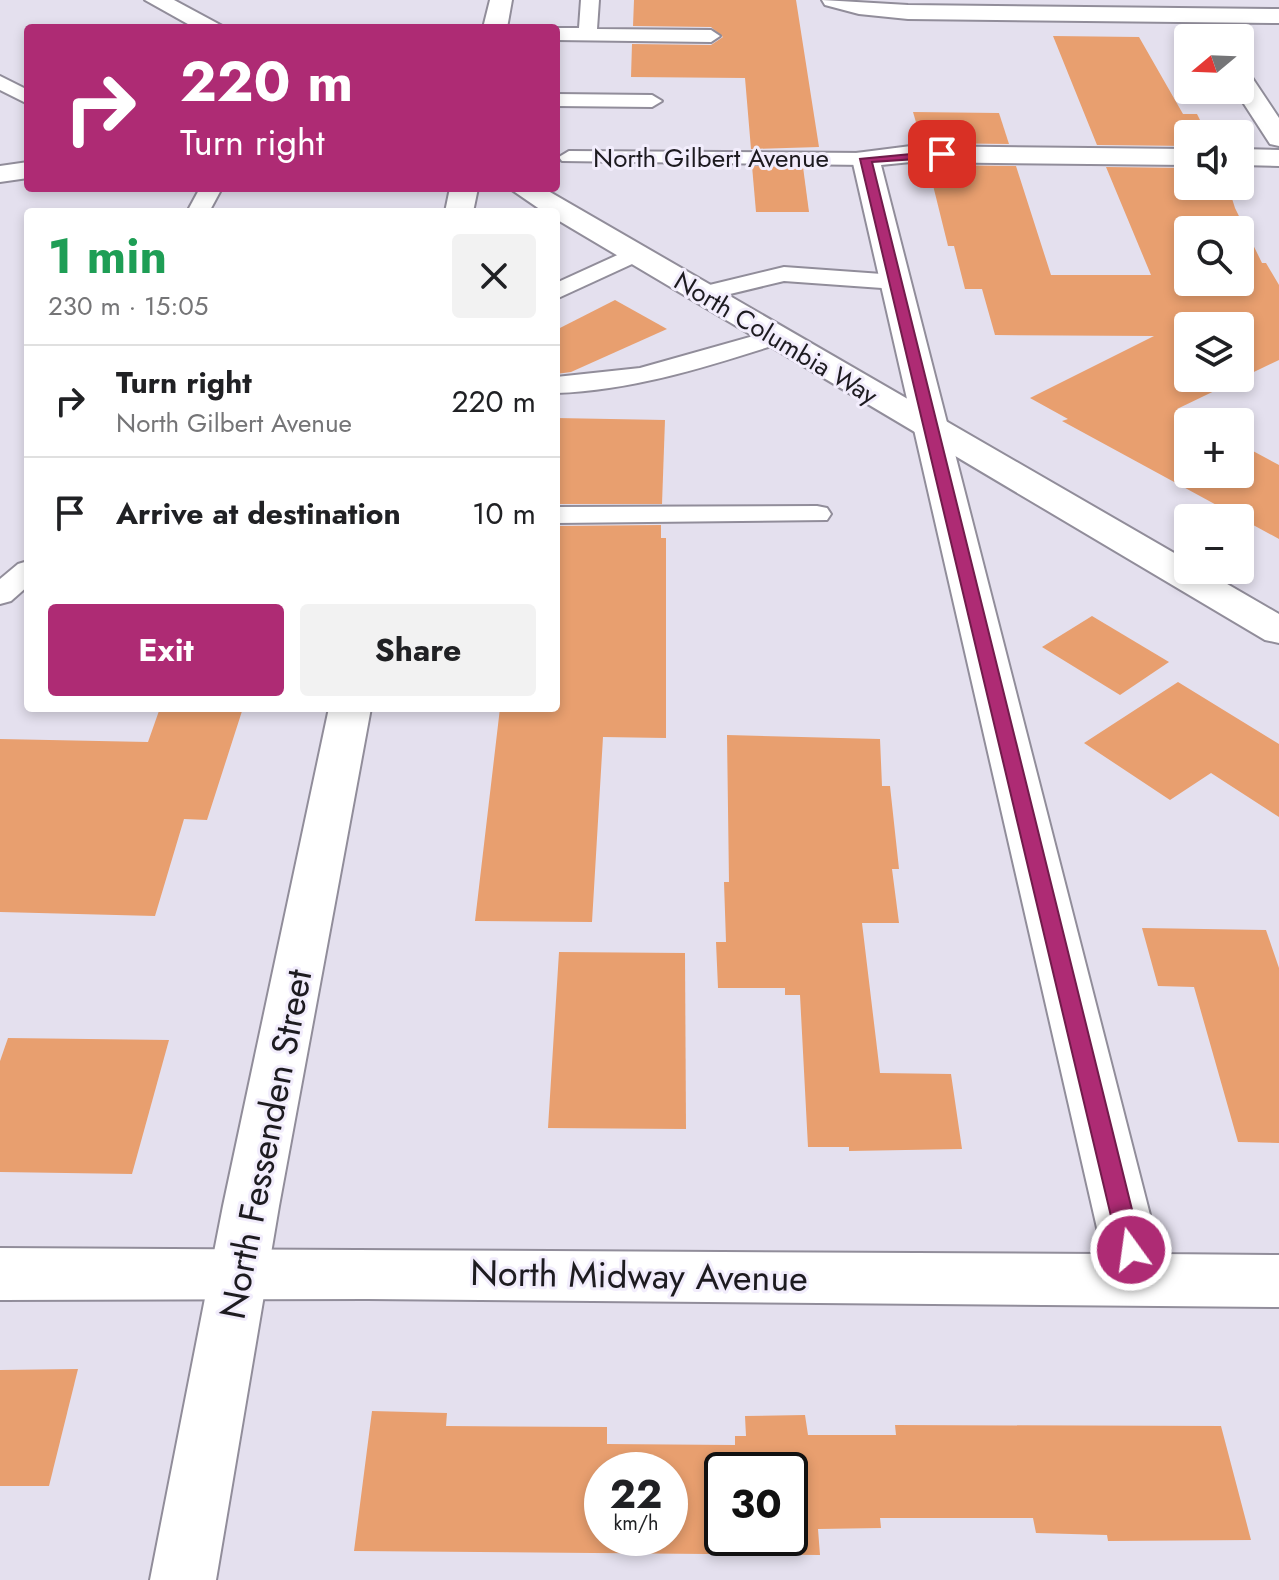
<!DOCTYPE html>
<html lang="en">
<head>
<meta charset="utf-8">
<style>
	body { margin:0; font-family:Jost,sans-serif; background:#f2f2f2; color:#202124; height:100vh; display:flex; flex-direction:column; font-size:30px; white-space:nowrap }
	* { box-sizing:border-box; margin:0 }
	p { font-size:26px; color:#757577 }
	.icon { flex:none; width:44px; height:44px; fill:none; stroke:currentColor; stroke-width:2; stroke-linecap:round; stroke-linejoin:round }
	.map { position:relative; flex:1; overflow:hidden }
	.details { position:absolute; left:24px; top:208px; width:536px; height:504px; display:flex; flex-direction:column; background:#fff; border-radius:8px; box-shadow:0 4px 12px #0003 }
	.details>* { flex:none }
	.top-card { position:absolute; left:24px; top:24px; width:536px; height:168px; border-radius:8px; box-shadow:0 4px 12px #0003; background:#ae2b74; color:#fff; overflow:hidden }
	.needle { width:52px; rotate:251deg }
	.fabs { position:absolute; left:1174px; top:24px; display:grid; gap:16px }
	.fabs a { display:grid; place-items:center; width:80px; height:80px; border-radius:8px; background:#fff; box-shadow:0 4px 12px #0003; font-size:40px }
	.speed { position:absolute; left:584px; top:1452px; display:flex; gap:16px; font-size:40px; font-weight:700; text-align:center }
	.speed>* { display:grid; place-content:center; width:104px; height:104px; border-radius:50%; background:#fff; box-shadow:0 4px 12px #0003; line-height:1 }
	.speed small { font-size:20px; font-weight:400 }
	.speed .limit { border:4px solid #111; border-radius:12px; background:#fff; color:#111 }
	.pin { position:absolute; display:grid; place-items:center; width:68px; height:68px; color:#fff; margin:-34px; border-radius:16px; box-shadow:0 4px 12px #0006 }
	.me { position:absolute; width:88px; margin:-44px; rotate:346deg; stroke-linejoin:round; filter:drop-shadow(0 0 6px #0008) }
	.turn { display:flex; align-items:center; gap:28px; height:168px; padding:0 24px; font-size:36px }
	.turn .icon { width:104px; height:104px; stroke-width:2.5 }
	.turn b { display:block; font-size:56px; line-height:68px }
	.round { display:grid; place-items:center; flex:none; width:84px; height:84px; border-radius:8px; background:#f2f2f2 }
	.head { display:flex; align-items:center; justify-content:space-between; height:136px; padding:0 24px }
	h1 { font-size:48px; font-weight:700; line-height:60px; color:#1e9e55 }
	.action { display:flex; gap:16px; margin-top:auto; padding:16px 24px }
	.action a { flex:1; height:92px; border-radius:8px; background:#ae2b74; color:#fff; font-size:32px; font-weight:700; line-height:92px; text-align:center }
	.action a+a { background:#f2f2f2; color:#202124 }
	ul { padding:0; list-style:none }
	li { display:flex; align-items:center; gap:24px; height:112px; padding:0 24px; border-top:2px solid #e0e0e0 }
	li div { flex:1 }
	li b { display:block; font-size:30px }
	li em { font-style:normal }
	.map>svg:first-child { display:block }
</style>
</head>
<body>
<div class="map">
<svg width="1279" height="1580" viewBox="0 0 1279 1580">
	<rect width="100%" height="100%" fill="#e4e0ee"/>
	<g fill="#e89f6f" fill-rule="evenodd">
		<polygon points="634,0 796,0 819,147 751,149 745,78 631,77 632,44 711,45 723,37 711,27 633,26"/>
		<polygon points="1053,36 1139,37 1183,114 1197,114 1207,134 1188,134 1188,146 1097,145"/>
		<polygon points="913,112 999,113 1009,144 922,143"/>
		<path d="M928 165 1016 166 1051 275H1151L1106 167 1188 168V186H1228L1235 208 1262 263H1266L1279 285V360L1177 409 1198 422H1188V474H1240V444L1279 465V539L1062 421 1068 419 1030 398 1154 336 995 335 982 289H965L954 246H948ZM1188 230H1240V282H1188ZM1188 326H1240V378H1188Z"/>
		<polygon points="752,166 803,167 809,212 756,212"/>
		<polygon points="615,300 667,329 571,372 556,374 556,330"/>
		<polygon points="556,418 665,420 662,504 556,504"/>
		<polygon points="661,525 661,538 666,538 666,738 603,737 592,922 475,921 500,708 556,708 556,526"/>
		<polygon points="1092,616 1169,662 1120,695 1042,647"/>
		<polygon points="1178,682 1279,744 1279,817 1211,773 1170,800 1084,743"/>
		<polygon points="160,708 243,708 207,820 184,819 155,916 0,912 0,739 148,742"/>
		<polygon points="727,735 880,739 882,786 890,786 899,869 892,869 899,923 862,923 880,1073 951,1074 962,1149 849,1151 849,1147 808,1147 800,995 785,995 785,988 718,988 716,942 726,942 724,882 729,882"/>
		<polygon points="1142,928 1266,930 1279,968 1279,1143 1238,1142 1194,987 1158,986"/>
		<polygon points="559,952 685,953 686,1129 548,1128"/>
		<polygon points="8,1038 169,1040 132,1174 0,1172 0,1061"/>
		<polygon points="78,1369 49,1486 0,1486 0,1370"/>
		<path d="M372 1411 447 1413 446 1426 607 1427V1444L735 1445V1436H746L745 1416 805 1415 808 1435H896L895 1425 1221 1426 1251 1540 1108 1541 1107 1535 1036 1533 1033 1518H880L881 1528 818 1529 820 1555 354 1551ZM602 1470H670V1538H602ZM722 1470H790V1538H722Z"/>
	</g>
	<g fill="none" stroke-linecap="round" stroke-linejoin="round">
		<defs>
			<g id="lane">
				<polygon points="581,0 599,0 597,29 711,30 720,36 711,42 556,40 556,28 579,28"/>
				<polygon points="0,76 28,90 28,104 0,90"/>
				<polygon points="556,94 652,95 662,101 652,107 556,106"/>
				<polygon points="569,151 866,153 876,159 866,165 562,161 559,157"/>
				<polygon points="200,188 222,188 209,212 187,212"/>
				<polygon points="635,247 646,254 643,259 556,299 556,283"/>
				<polygon points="784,267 896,275 908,282 896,289 784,281 701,301 689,294 693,289"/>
				<path d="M775 330 787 337 784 342C709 366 635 390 556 393V377L640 368Z"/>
				<polygon points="817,506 827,508 831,514 827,520 556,523 556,507"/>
				<polygon points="28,561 28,586 11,601 0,604 0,579 18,564"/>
			</g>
			<g id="street">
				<polygon points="822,0 908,5 1279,9 1279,23 908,19 859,14 825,5"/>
				<polygon points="1240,71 1249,73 1279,118 1279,146 1270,144 1235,90 1240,90"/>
				<polygon points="911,146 1188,149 1188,165 911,162 881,165 1160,1254 1279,1255 1279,1307 367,1299 0,1300 0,1248 1103,1254 852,159 856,153"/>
				<polygon points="1240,149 1279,150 1279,166 1240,165"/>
				<polygon points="28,162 28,178 0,182 0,166"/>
			</g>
			<g id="secondary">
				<polygon points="145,0 174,0 226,28 195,28"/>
				<polygon points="490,0 512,0 507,28 483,28"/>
				<polygon points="450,188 478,188 473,212 445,212"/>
				<polygon points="509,188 543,188 1188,561 1188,570 1203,570 1279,614 1279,643 1265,640 556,219 556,212 544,212"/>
				<polygon points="329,708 371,708 279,1206 216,1580 150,1580 223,1206"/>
			</g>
		</defs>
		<use href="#lane" stroke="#918d9a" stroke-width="4"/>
		<use href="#street" stroke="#918d9a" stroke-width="4"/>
		<use href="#secondary" stroke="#918d9a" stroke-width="4"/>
		<use href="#lane" fill="#fff" fill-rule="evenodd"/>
		<use href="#street" fill="#fff" fill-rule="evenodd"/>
		<use href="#secondary" fill="#fff" fill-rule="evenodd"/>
	</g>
	<polygon fill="#ae2b74" stroke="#711c4b" stroke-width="2" points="942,151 946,157 872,162 1142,1250 1139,1257 1131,1260 1123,1257 1119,1250 860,159"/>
	<g text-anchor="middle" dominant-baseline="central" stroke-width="6" stroke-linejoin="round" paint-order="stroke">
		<g font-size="26" fill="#1d1b20" stroke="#f2edfc">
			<text x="711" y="158">North Gilbert Avenue</text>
			<text transform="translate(776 338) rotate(31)">North Columbia Way</text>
		</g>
		<g font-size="36" fill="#1d1b20" stroke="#f2edfc">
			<text transform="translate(265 1144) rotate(-79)">North Fessenden Street</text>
			<text transform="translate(639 1275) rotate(1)">North Midway Avenue</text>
		</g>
	</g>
</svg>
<div class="fabs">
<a><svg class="needle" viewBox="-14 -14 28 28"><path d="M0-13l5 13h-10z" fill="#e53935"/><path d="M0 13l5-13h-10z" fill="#757577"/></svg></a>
<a><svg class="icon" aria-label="sound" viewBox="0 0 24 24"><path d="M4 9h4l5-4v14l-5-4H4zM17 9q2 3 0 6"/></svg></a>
<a><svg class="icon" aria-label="search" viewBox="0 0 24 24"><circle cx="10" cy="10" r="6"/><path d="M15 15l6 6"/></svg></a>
<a><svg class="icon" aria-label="layers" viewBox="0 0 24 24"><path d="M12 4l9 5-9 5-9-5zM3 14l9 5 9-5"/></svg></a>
<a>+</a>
<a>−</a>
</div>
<div class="speed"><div>22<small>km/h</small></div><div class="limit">30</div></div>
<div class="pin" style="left:942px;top:154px;background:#d93025"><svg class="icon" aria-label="arrive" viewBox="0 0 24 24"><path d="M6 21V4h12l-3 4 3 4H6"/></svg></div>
<svg class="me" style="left:1131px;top:1250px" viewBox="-20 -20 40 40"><circle r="17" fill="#ae2b74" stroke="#fff" stroke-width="3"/><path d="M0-11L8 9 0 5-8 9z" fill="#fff"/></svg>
<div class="top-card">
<div class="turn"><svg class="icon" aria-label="right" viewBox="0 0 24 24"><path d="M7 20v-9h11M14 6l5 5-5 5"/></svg><div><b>220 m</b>Turn right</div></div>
</div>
<section class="details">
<div class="head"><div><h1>1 min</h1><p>230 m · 15:05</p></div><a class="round"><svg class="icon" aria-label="close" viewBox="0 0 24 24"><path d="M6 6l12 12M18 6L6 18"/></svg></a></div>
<ul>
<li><svg class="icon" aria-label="right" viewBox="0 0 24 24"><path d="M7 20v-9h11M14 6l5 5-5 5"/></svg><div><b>Turn right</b><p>North Gilbert Avenue</p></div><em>220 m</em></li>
<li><svg class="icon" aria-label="arrive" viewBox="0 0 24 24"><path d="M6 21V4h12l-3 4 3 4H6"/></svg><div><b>Arrive at destination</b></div><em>10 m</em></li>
</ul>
<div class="action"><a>Exit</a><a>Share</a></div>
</section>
</div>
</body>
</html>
